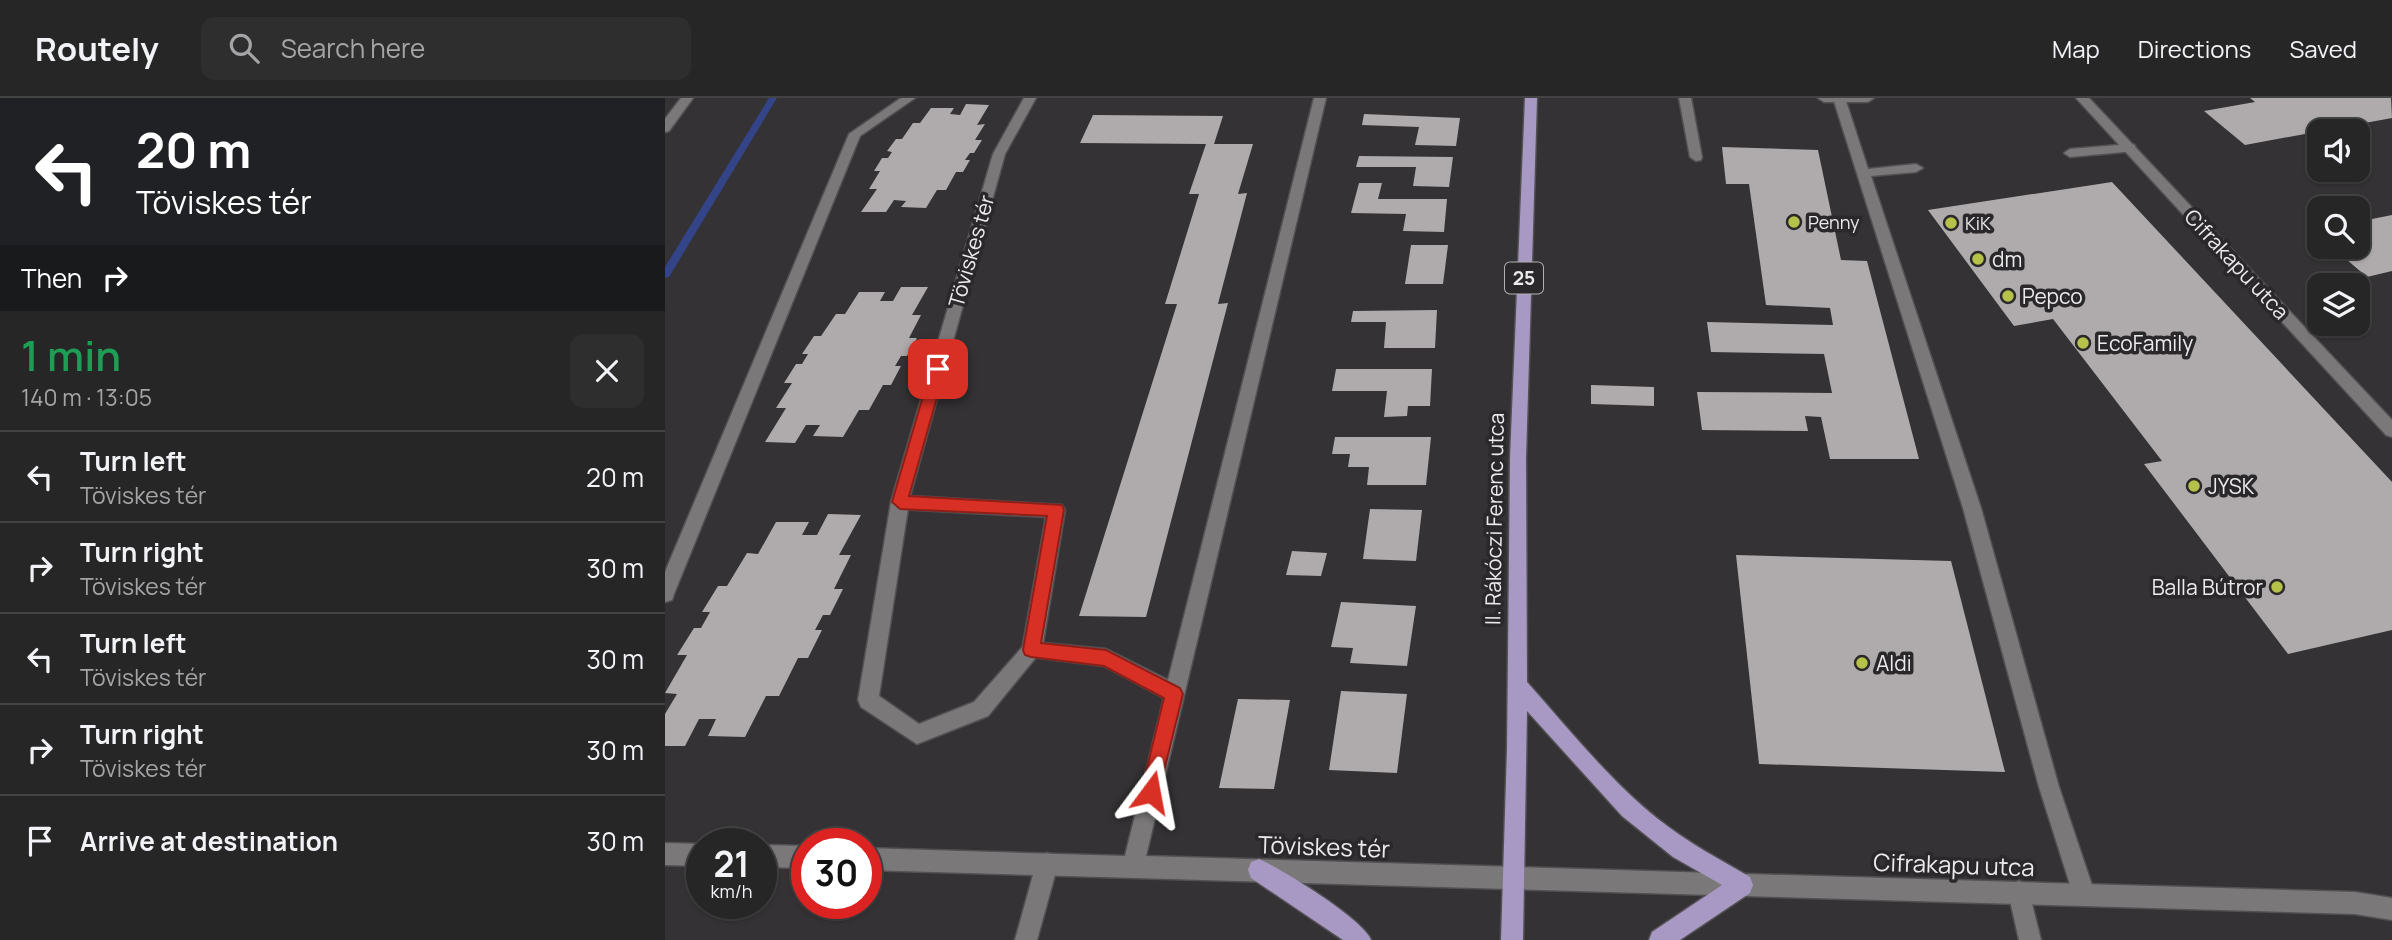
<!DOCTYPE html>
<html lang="en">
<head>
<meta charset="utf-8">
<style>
	body { margin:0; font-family:Manrope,sans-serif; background:#2f2e2f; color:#f1f3f6; height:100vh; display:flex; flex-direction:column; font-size:26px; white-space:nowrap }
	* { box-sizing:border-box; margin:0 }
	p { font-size:23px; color:#a4a5a7 }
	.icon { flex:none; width:38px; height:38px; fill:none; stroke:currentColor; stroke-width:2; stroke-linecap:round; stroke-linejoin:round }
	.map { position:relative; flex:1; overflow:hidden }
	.side { display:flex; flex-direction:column; background:#272627; width:665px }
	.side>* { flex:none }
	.banner { background:#202124; color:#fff; overflow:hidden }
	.controls { position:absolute; left:1642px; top:21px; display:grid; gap:14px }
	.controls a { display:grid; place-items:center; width:63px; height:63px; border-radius:14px; background:#272627; box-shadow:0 2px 5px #0004,0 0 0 2px #434344; font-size:35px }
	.speed { position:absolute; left:21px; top:730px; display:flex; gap:14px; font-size:35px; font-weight:700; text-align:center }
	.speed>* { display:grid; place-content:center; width:91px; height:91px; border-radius:50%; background:#272627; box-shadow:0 2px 5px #0004,0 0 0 2px #434344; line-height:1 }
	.speed small { font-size:18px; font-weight:400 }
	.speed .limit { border:10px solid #d22; background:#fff; color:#111 }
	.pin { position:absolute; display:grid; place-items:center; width:60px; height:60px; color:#fff; margin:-30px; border-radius:14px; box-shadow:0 4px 10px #0006 }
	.me { position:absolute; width:77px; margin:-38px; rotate:13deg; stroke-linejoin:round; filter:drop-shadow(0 0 5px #0008) }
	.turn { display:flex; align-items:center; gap:24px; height:147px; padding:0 21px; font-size:32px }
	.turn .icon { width:91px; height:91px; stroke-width:2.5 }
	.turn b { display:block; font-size:49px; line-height:60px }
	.then { display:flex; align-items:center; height:66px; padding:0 21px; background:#0003; gap:14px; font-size:26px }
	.round { display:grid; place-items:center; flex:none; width:74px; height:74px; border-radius:14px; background:#2f2e2f }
	.headline { display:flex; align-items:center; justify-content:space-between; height:119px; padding:0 21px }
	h1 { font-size:42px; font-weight:600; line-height:52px; color:#1e9e55 }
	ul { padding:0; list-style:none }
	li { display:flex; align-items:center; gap:21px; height:91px; padding:0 21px; border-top:2px solid #434344 }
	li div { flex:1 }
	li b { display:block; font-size:26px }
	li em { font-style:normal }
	header { display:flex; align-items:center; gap:42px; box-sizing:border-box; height:98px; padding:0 35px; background:#272627; border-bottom:2px solid #434344 }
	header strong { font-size:33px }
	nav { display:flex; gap:38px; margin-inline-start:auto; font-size:24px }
	.search { width:490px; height:63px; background:#2f2e2f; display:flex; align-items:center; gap:18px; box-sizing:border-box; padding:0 24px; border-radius:14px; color:#a4a5a7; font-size:26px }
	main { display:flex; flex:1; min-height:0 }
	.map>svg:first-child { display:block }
</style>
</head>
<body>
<header>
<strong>Routely</strong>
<div class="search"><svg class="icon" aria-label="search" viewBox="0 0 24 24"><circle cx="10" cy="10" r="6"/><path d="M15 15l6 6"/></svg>Search here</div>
<nav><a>Map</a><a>Directions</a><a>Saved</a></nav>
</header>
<main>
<section class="side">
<div class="banner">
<div class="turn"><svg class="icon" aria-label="left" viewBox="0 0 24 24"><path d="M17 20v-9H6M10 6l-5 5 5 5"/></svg><div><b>20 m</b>Töviskes tér</div></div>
<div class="then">Then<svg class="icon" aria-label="right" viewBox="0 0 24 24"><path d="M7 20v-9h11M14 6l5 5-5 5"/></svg></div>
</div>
<div class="headline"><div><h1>1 min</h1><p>140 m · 13:05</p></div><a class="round"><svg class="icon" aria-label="close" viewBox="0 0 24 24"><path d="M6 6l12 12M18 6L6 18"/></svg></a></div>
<ul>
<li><svg class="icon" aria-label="left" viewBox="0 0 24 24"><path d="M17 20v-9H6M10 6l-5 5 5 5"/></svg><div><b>Turn left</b><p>Töviskes tér</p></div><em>20 m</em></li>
<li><svg class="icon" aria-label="right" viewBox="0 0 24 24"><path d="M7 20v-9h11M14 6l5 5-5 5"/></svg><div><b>Turn right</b><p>Töviskes tér</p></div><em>30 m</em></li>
<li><svg class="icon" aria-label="left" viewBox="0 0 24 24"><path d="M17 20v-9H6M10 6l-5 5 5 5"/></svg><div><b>Turn left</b><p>Töviskes tér</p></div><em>30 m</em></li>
<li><svg class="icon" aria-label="right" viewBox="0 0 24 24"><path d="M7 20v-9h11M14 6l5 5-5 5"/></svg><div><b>Turn right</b><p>Töviskes tér</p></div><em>30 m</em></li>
<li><svg class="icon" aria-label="arrive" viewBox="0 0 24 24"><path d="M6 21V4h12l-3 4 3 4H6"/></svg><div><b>Arrive at destination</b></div><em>30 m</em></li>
</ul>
</section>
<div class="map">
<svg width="1727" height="842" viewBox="0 0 1727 842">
	<rect width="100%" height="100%" fill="#343234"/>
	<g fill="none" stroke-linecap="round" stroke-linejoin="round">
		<polygon fill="#344488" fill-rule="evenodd" points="104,0 112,0 4,179 0,180 0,169"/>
	</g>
	<g fill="#afabac">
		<polygon points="1585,0 1726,0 1727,20 1580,47 1539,13 1590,4"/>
		<polygon points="301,6 324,7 312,27 320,26 310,42 317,42 309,55 305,55 300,62 305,62 298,74 291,74 281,92 272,92 261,110 236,109 241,103 229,102 221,114 196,114 212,91 204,91 215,73 209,73 217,60 223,60 227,54 222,53 231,41 237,41 248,25 255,25 266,10 289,10 285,16 295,17"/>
		<polygon points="699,16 795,20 791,48 750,47 754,29 697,27"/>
		<polygon points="428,17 558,18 549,46 588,46 573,96 582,95 553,206 563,205 481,519 414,518 512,206 500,206 534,96 524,96 541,46 415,45"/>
		<polygon points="1057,49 1153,52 1176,162 1202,163 1254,361 1165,361 1156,319 1140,318 1143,333 1037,332 1032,294 1167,295 1159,256 1046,254 1042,224 1168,227 1165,210 1101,207 1084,86 1061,86"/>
		<polygon points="694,58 788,59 784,89 748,88 751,69 691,69"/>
		<polygon points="1447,84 1727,384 1727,532 1623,556 1479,366 1497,363 1388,221 1349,228 1263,112"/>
		<polygon points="694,85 717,85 713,101 782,101 779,134 738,133 741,116 686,115"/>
		<polygon points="1727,117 1727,173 1702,179 1667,149 1692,149 1692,124"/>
		<polygon points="746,147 783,147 778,186 740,186"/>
		<polygon points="236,189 263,189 247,217 256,217 244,240 252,240 242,258 236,258 230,268 236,268 226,287 218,287 204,312 194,312 178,339 148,338 155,327 141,327 130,345 100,344 121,310 111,310 127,285 119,285 131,266 137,266 143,256 137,256 149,238 156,238 171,216 180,216 194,194 220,194 215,203 228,203"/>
		<polygon points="772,212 770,250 719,250 721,224 686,224 688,213"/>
		<polygon points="671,271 767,271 765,308 743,308 742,318 719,319 722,293 667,293"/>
		<polygon points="926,287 989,289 989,308 926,306"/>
		<polygon points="670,339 766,339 761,387 702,387 704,369 683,369 685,356 667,356"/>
		<polygon points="705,411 757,412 751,463 698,461"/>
		<polygon points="163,416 196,417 174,457 186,457 169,491 178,491 165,517 158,517 150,532 157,532 143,560 133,560 114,598 101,598 80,639 43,638 51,621 34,621 20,648 0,648 0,616 12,596 0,595 22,557 12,557 29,530 36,530 45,514 37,514 53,488 62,488 82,455 93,456 111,424 144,424 137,437 152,437"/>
		<polygon points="627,453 662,455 656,478 621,477"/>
		<polygon points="1071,457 1286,463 1340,674 1094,666"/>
		<polygon points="676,504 751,508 742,568 685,565 688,550 666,549"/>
		<polygon points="676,593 742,596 732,675 664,672"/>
		<polygon points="573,601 625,602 609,691 554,690"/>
	</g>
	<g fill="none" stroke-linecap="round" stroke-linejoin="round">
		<defs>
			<g id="service">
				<polygon points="236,0 250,0 195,38 9,496 7,502 0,504 0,474 184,36"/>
				<polygon points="1014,0 1026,0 1037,59 1036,62 1031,63 1025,59"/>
				<polygon points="1168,0 1180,0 1203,71 1251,66 1258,70 1251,74 1206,78 1316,410 1394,689 1430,796 1427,804 1419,807 1411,804 1408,796 1374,689 1298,410"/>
				<polygon points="1465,46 1470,47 1470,53 1405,59 1399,55 1405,51"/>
				<polygon points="235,397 241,399 244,404 214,598 254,626 309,604 360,546 367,543 374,546 377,552 323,618 252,646 196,609 193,602 226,404 229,399"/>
				<polygon points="382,755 390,758 393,766 372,842 350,842 371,766 374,758"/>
				<polygon points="1354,783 1362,786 1376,842 1354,842 1343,794 1346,786"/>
			</g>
			<g id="minor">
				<polygon points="16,0 28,0 4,33 0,34 0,21"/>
				<polygon points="359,0 371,0 340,56 245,398 397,407 400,412 378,545 441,551 503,582 649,0 661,0 481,758 1690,794 1727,800 1727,822 1690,816 201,772 201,750 460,758 499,600 439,568 360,558 357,552 381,419 235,411 229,409 226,404 328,56"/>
				<polygon points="1153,0 1209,0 1203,4 1159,4"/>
				<polygon points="1411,0 1424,0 1727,322 1727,339 1721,337"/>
				<polygon points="0,745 37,746 37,768 0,767"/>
				<polygon points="96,747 142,748 142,770 96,769"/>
			</g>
			<g id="primary">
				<path d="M860 0H872L861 360 862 584C904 631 944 682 993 721 1022 744 1054 761 1085 779L1088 787 1085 795 1015 842H984L987 834 1057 787 1008 759 957 718 862 613 858 842H836L842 651 845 360Z"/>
				<path d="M594 761C617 771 698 821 706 842H678L586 780 583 772 586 764Z"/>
			</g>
		</defs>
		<use href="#service" stroke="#525052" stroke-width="3"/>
		<use href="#minor" stroke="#525052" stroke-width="3"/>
		<use href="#primary" stroke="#525052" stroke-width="3"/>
		<use href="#service" fill="#7b787a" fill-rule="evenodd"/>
		<use href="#minor" fill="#7b787a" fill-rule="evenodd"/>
		<use href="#primary" fill="#a898c4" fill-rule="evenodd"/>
	</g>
	<polygon fill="#d93025" stroke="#8d1f18" stroke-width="2" points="273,265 280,271 244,398 397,407 399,412 376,545 441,552 515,590 518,596 492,701 486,703 479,701 476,694 499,600 439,568 366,559 360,557 358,552 382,418 235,411 227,404 266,271"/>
	<g fill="#b6c149" stroke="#2a282a" stroke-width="2.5">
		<circle cx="1129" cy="124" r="7"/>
		<circle cx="1286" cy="125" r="7"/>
		<circle cx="1313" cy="161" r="7"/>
		<circle cx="1343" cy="198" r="7"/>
		<circle cx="1418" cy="245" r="7"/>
		<circle cx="1529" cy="388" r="7"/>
		<circle cx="1612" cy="489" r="7"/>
		<circle cx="1197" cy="565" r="7"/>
	</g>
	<g text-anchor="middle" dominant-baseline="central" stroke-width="7" stroke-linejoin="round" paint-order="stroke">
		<g font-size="18" fill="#ecebec" stroke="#2a282a" text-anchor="start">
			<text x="1143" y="124">Penny</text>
			<text x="1300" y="125">KiK</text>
		</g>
		<rect fill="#2a282a" stroke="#b2b0b2" stroke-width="2" x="840" y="164.5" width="38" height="31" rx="5"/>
		<g font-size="19" font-weight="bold" fill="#ecebec">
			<text x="859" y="180">25</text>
		</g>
		<g font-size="21" fill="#ecebec" stroke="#2a282a">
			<text transform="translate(306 153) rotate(-74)">Töviskes tér</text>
			<text transform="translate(1572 166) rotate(47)">Cifrakapu utca</text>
			<text transform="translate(829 421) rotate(-89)">II. Rákóczi Ferenc utca</text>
		</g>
		<g font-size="21" fill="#ecebec" stroke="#2a282a" text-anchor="start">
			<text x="1327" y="161">dm</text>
			<text x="1357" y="198">Pepco</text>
			<text x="1432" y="245">EcoFamily</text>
			<text x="1543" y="388">JYSK</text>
			<text x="1598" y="489" text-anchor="end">Balla Bútror</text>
			<text x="1211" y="565">Aldi</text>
		</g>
		<g font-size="24" fill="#ecebec" stroke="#2a282a">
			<text transform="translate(659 748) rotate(2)">Töviskes tér</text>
			<text transform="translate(1289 766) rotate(2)">Cifrakapu utca</text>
		</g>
	</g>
</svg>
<div class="controls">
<a><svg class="icon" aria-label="sound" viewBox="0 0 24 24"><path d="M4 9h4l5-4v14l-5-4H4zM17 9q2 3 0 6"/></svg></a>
<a><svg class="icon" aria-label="search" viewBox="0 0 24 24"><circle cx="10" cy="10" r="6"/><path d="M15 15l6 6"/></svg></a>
<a><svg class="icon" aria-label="layers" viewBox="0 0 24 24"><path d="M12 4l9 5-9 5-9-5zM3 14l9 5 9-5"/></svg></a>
</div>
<div class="speed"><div>21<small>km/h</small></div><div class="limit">30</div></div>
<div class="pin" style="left:273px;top:271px;background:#d93025"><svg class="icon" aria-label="arrive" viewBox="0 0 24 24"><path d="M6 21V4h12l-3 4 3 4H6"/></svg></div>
<svg class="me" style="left:486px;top:694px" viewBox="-20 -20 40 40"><path d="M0-17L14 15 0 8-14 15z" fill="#d93025" stroke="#fff" stroke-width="4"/></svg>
</div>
</main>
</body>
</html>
